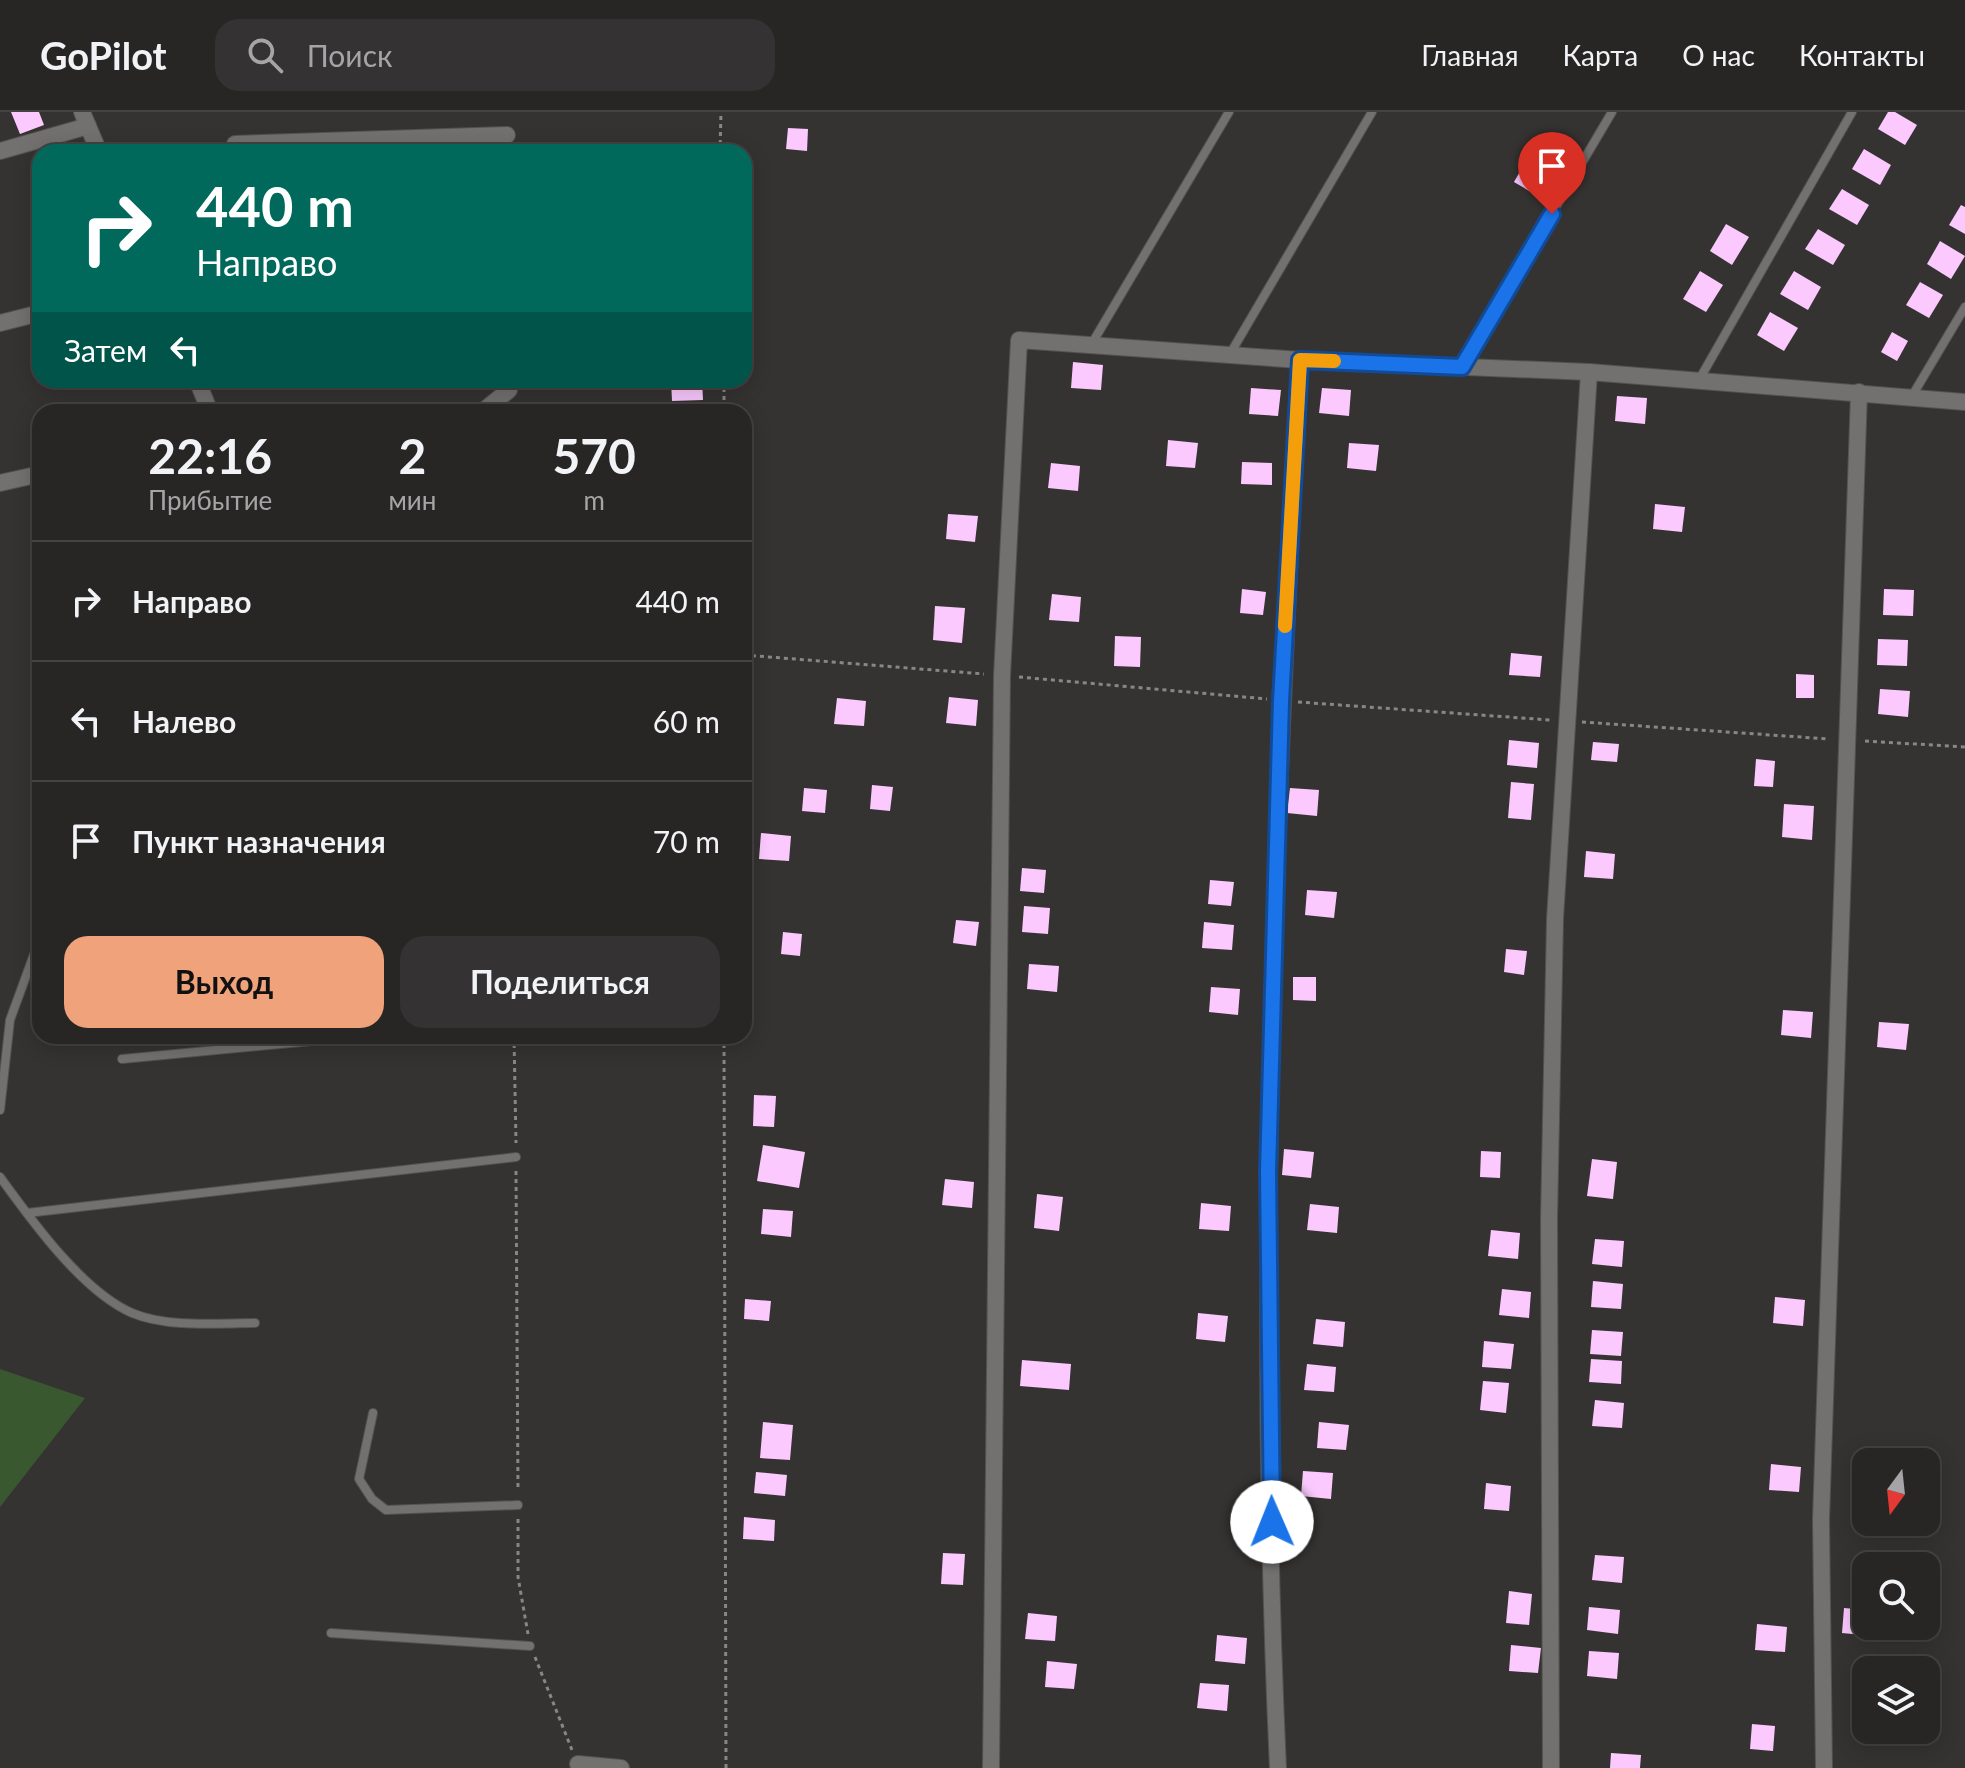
<!DOCTYPE html>
<html lang="ru">
<head>
<meta charset="utf-8">
<style>
	body { margin:0; font-family:Lato,sans-serif; background:#343232; color:#f1f3f6; height:100vh; display:flex; flex-direction:column; font-size:30px; white-space:nowrap }
	* { box-sizing:border-box; margin:0 }
	p { font-size:26px; color:#a5a5a7 }
	.icon { flex:none; width:44px; height:44px; fill:none; stroke:currentColor; stroke-width:2; stroke-linecap:round; stroke-linejoin:round }
	.map { position:relative; flex:1; overflow:hidden }
	.side { position:absolute; left:32px; top:292px; width:720px; height:640px; display:flex; flex-direction:column; background:#282625; border-radius:24px; box-shadow:0 4px 20px #0003,0 0 0 2px #444342 }
	.side>* { flex:none }
	.banner { position:absolute; left:32px; top:32px; width:720px; height:244px; border-radius:24px; box-shadow:0 4px 20px #0003,0 0 0 2px #444342; background:#00695c; color:#fff; overflow:hidden }
	.needle { width:52px; rotate:195deg }
	.tools { position:absolute; left:1852px; top:1336px; display:grid; gap:16px }
	.tools a { display:grid; place-items:center; width:88px; height:88px; border-radius:16px; background:#282625; box-shadow:0 4px 20px #0003,0 0 0 2px #444342; font-size:40px }
	.pin { position:absolute; display:grid; place-items:center; width:68px; height:68px; color:#fff; margin:-82px -34px; border-radius:50% 50% 50% 0; rotate:-45deg; box-shadow:0 0 8px #0007 }
	.pin .icon { rotate:45deg }
	.me { position:absolute; width:88px; margin:-44px; rotate:359deg; stroke-linejoin:round; filter:drop-shadow(0 0 6px #0008) }
	.turn { display:flex; align-items:center; gap:28px; height:168px; padding:0 32px; font-size:36px }
	.turn .icon { width:104px; height:104px; stroke-width:2.5 }
	.turn b { display:block; font-size:56px; line-height:68px }
	.then { display:flex; align-items:center; height:76px; padding:0 32px; background:#0003; gap:16px; font-size:30px }
	.eta { display:flex; justify-content:space-evenly; align-items:center; height:136px; text-align:center }
	.eta b { font-size:48px; font-weight:700; line-height:56px }
	.cta { display:flex; gap:16px; margin-top:auto; padding:16px 32px }
	.cta a { flex:1; height:92px; border-radius:24px; background:#f0a27a; color:#111; font-size:32px; font-weight:700; line-height:92px; text-align:center }
	.cta a+a { background:#343232; color:#f1f3f6 }
	ul { padding:0; list-style:none }
	li { display:flex; align-items:center; gap:24px; height:120px; padding:0 32px; border-top:2px solid #444342 }
	li div { flex:1 }
	li b { display:block; font-size:30px }
	li em { font-style:normal }
	header { display:flex; align-items:center; gap:48px; box-sizing:border-box; height:112px; padding:0 40px; background:#282625; border-bottom:2px solid #444342 }
	header strong { font-size:38px }
	nav { display:flex; gap:44px; margin-inline-start:auto; font-size:28px }
	.search { width:560px; height:72px; background:#343232; display:flex; align-items:center; gap:20px; box-sizing:border-box; padding:0 28px; border-radius:24px; color:#a5a5a7; font-size:30px }
	.map>svg:first-child { display:block }
</style>
</head>
<body>
<header>
<strong>GoPilot</strong>
<div class="search"><svg class="icon" aria-label="search" viewBox="0 0 24 24"><circle cx="10" cy="10" r="6"/><path d="M15 15l6 6"/></svg>Поиск</div>
<nav><a>Главная</a><a>Карта</a><a>О нас</a><a>Контакты</a></nav>
</header>
<div class="map">
<svg width="1965" height="1656" viewBox="0 0 1965 1656">
	<rect width="100%" height="100%" fill="#353331"/>
	<polygon fill="#3a5830" points="0,1257 85,1286 0,1395"/>
	<g fill="#fcc9ff">
		<polygon points="11,0 39,0 44,13 20,22"/>
		<polygon points="1888,0 1895,0 1917,13 1905,33 1878,17"/>
		<polygon points="788,16 808,17 807,39 786,37"/>
		<polygon points="1864,37 1891,53 1880,73 1852,57"/>
		<polygon points="1530,42 1553,56 1536,83 1514,70"/>
		<polygon points="1842,77 1869,93 1857,113 1829,97"/>
		<polygon points="1961,93 1965,95 1965,122 1949,113"/>
		<polygon points="1726,112 1749,125 1732,153 1710,139"/>
		<polygon points="1818,117 1845,133 1833,153 1805,137"/>
		<polygon points="1940,129 1965,144 1951,167 1927,152"/>
		<polygon points="1700,159 1723,173 1706,200 1683,187"/>
		<polygon points="1794,159 1821,175 1808,198 1780,182"/>
		<polygon points="1920,170 1943,183 1929,206 1906,193"/>
		<polygon points="1770,200 1798,216 1784,239 1757,223"/>
		<polygon points="1892,220 1908,229 1897,249 1881,240"/>
		<polygon points="1073,250 1103,253 1101,278 1071,276"/>
		<polygon points="671,268 702,268 703,288 672,289"/>
		<polygon points="1251,276 1281,278 1278,304 1249,302"/>
		<polygon points="1322,276 1351,278 1349,304 1319,301"/>
		<polygon points="1617,284 1647,286 1645,312 1615,309"/>
		<polygon points="1168,328 1198,331 1195,356 1166,354"/>
		<polygon points="1349,331 1379,333 1376,359 1347,356"/>
		<polygon points="1242,350 1272,351 1272,373 1241,372"/>
		<polygon points="1051,351 1080,354 1078,379 1048,376"/>
		<polygon points="1655,392 1685,395 1682,420 1653,417"/>
		<polygon points="948,402 978,404 975,430 946,427"/>
		<polygon points="1242,477 1266,480 1263,503 1240,501"/>
		<polygon points="1884,477 1914,478 1913,504 1883,503"/>
		<polygon points="1052,482 1081,485 1079,510 1049,508"/>
		<polygon points="935,494 965,496 962,531 933,528"/>
		<polygon points="1115,524 1141,525 1140,555 1114,554"/>
		<polygon points="1878,527 1908,528 1907,554 1877,553"/>
		<polygon points="1511,541 1542,544 1540,565 1509,563"/>
		<polygon points="1796,562 1814,563 1814,586 1796,586"/>
		<polygon points="1880,577 1910,579 1908,605 1878,602"/>
		<polygon points="949,585 978,588 976,614 946,611"/>
		<polygon points="837,586 866,589 864,614 834,612"/>
		<polygon points="1509,628 1539,631 1537,656 1507,653"/>
		<polygon points="1593,630 1619,632 1617,650 1591,648"/>
		<polygon points="1756,647 1775,649 1773,675 1754,674"/>
		<polygon points="1511,670 1534,672 1531,708 1508,706"/>
		<polygon points="872,673 893,675 890,699 870,697"/>
		<polygon points="804,676 827,678 825,701 802,699"/>
		<polygon points="1290,676 1319,678 1317,704 1287,701"/>
		<polygon points="1784,692 1814,694 1812,728 1782,725"/>
		<polygon points="761,721 791,724 789,749 759,747"/>
		<polygon points="1586,739 1615,742 1613,767 1584,765"/>
		<polygon points="1022,756 1046,758 1044,781 1020,779"/>
		<polygon points="1210,768 1234,770 1231,794 1208,792"/>
		<polygon points="1307,778 1337,780 1334,806 1305,803"/>
		<polygon points="1024,794 1050,796 1048,822 1022,820"/>
		<polygon points="956,808 979,810 976,834 953,831"/>
		<polygon points="1204,810 1234,813 1232,838 1202,836"/>
		<polygon points="783,820 802,822 800,844 781,842"/>
		<polygon points="1506,837 1527,839 1524,863 1504,860"/>
		<polygon points="1029,852 1059,854 1057,880 1027,877"/>
		<polygon points="1293,865 1316,865 1316,889 1293,888"/>
		<polygon points="1211,875 1240,877 1238,903 1209,900"/>
		<polygon points="1783,898 1813,900 1811,926 1781,923"/>
		<polygon points="1879,910 1909,912 1906,938 1877,935"/>
		<polygon points="754,983 776,984 774,1015 753,1014"/>
		<polygon points="763,1033 805,1040 799,1076 757,1069"/>
		<polygon points="1284,1037 1314,1040 1311,1066 1282,1063"/>
		<polygon points="1481,1039 1501,1040 1500,1066 1480,1065"/>
		<polygon points="1592,1047 1617,1050 1613,1087 1587,1084"/>
		<polygon points="945,1067 974,1070 972,1096 942,1093"/>
		<polygon points="1037,1082 1063,1085 1059,1119 1034,1116"/>
		<polygon points="1201,1091 1231,1094 1229,1119 1199,1117"/>
		<polygon points="1310,1092 1339,1095 1337,1121 1307,1118"/>
		<polygon points="763,1097 793,1099 791,1125 761,1122"/>
		<polygon points="1491,1118 1520,1121 1518,1147 1488,1144"/>
		<polygon points="1595,1127 1624,1129 1622,1155 1592,1152"/>
		<polygon points="1593,1169 1623,1172 1621,1197 1591,1195"/>
		<polygon points="1502,1177 1531,1180 1529,1206 1499,1203"/>
		<polygon points="1775,1185 1805,1188 1803,1214 1773,1211"/>
		<polygon points="745,1187 771,1189 769,1209 744,1207"/>
		<polygon points="1198,1201 1228,1204 1225,1230 1196,1227"/>
		<polygon points="1316,1207 1345,1210 1343,1235 1313,1232"/>
		<polygon points="1592,1218 1623,1220 1621,1244 1590,1242"/>
		<polygon points="1484,1229 1514,1232 1511,1257 1482,1255"/>
		<polygon points="1591,1247 1622,1249 1621,1272 1589,1270"/>
		<polygon points="1022,1248 1071,1252 1069,1278 1020,1274"/>
		<polygon points="1307,1252 1336,1255 1334,1280 1304,1278"/>
		<polygon points="1483,1269 1509,1271 1506,1301 1480,1298"/>
		<polygon points="1595,1288 1624,1291 1622,1316 1592,1314"/>
		<polygon points="763,1310 793,1313 790,1348 760,1346"/>
		<polygon points="1319,1310 1349,1313 1346,1338 1317,1336"/>
		<polygon points="1771,1352 1801,1355 1799,1380 1769,1378"/>
		<polygon points="1303,1359 1333,1361 1331,1387 1301,1384"/>
		<polygon points="756,1360 787,1363 785,1384 754,1381"/>
		<polygon points="1486,1371 1511,1374 1509,1399 1484,1397"/>
		<polygon points="744,1405 775,1408 774,1429 743,1427"/>
		<polygon points="943,1441 965,1442 963,1473 941,1472"/>
		<polygon points="1595,1443 1624,1445 1622,1471 1592,1468"/>
		<polygon points="1509,1479 1532,1482 1529,1513 1506,1511"/>
		<polygon points="1589,1495 1620,1498 1618,1522 1587,1518"/>
		<polygon points="1844,1496 1866,1498 1866,1514 1873,1514 1872,1524 1842,1521"/>
		<polygon points="1028,1501 1057,1504 1055,1529 1025,1527"/>
		<polygon points="1757,1512 1787,1515 1785,1540 1755,1538"/>
		<polygon points="1217,1523 1247,1526 1245,1552 1215,1549"/>
		<polygon points="1511,1533 1541,1536 1538,1561 1509,1559"/>
		<polygon points="1589,1539 1619,1541 1617,1567 1587,1564"/>
		<polygon points="1047,1549 1077,1552 1074,1577 1045,1575"/>
		<polygon points="1200,1571 1229,1573 1227,1599 1197,1596"/>
		<polygon points="1752,1612 1775,1614 1773,1639 1750,1637"/>
		<polygon points="1611,1641 1641,1643 1640,1656 1610,1656"/>
	</g>
	<g fill="none" stroke-linecap="round" stroke-linejoin="round">
		<defs>
			<g id="service">
				<polyline points="1091,233 1229,0"/>
				<polyline points="1230,242 1372,0"/>
				<polyline points="1462,254 1612,0"/>
				<polyline points="1699,268 1852,0"/>
				<polyline points="1912,284 1965,195"/>
				<polyline points="122,947 365,924"/>
				<polyline points="0,998 10,908 40,826"/>
				<path d="M0 1065C32 1109 82 1179 132 1201 168 1216 217 1211 255 1211"/>
				<polyline points="27,1101 516,1045"/>
				<polyline points="373,1301 359,1367 372,1387 386,1398 518,1393"/>
				<polyline points="331,1521 530,1534"/>
			</g>
			<g id="minor">
				<polyline points="82,0 99,40"/>
				<polyline points="235,32 507,23"/>
				<polyline points="0,39 88,14"/>
				<polyline points="0,211 40,201"/>
				<polyline points="197,268 210,300"/>
				<polyline points="482,300 509,278"/>
				<polyline points="0,371 40,362"/>
				<polyline points="578,1652 621,1656"/>
				<polyline points="991,1656 1002,564 1019,228 1300,248 1589,260 1965,290"/>
				<path d="M1278 1656C1256 1187 1274 716 1300 248"/>
				<polyline points="1551,1656 1549,1107 1555,807 1589,260"/>
				<polyline points="1824,1656 1821,1407 1859,280"/>
			</g>
		</defs>
		<use href="#service" stroke="#535250" stroke-width="10"/>
		<use href="#minor" stroke="#535250" stroke-width="18"/>
		<g stroke="#888785" stroke-width="3" stroke-dasharray="4 4" stroke-linecap="butt">
			<polyline points="720,40 721,0"/>
			<polyline points="724,268 724,300"/>
			<polyline points="744,543 984,562"/>
			<polyline points="1019,565 1267,587"/>
			<polyline points="1298,590 1550,608"/>
			<polyline points="1582,610 1829,627"/>
			<polyline points="1865,629 1965,635"/>
			<polyline points="514,924 516,1031"/>
			<polyline points="724,924 726,1656"/>
			<polyline points="516,1059 518,1379"/>
			<polyline points="518,1407 518,1465 528,1522"/>
			<polyline points="535,1545 572,1638"/>
		</g>
		<use href="#service" stroke="#73716f" stroke-width="8"/>
		<use href="#minor" stroke="#73716f" stroke-width="16"/>
	</g>
	<g fill="none" stroke-linecap="round" stroke-linejoin="round">
		<defs>
			<polyline id="route" points="1272,1410 1268,1060 1281,589 1300,248 1462,255 1552,102"/>
		</defs>
		<use href="#route" stroke="#114b97" stroke-width="20"/>
		<use href="#route" stroke="#1a73e8" stroke-width="14"/>
		<polyline stroke="#f59e0b" stroke-width="14" points="1285,514 1300,248 1334,249"/>
	</g>
</svg>
<div class="tools">
<a><svg class="needle" viewBox="-14 -14 28 28"><path d="M0-13l5 13h-10z" fill="#e53935"/><path d="M0 13l5-13h-10z" fill="#a5a5a7"/></svg></a>
<a><svg class="icon" aria-label="search" viewBox="0 0 24 24"><circle cx="10" cy="10" r="6"/><path d="M15 15l6 6"/></svg></a>
<a><svg class="icon" aria-label="layers" viewBox="0 0 24 24"><path d="M12 4l9 5-9 5-9-5zM3 14l9 5 9-5"/></svg></a>
</div>
<div class="pin" style="left:1552px;top:102px;background:#d93025"><svg class="icon" aria-label="arrive" viewBox="0 0 24 24"><path d="M6 21V4h12l-3 4 3 4H6"/></svg></div>
<svg class="me" style="left:1272px;top:1410px" viewBox="-20 -20 40 40"><circle r="19" fill="#fff"/><path d="M0-13L10 11 0 6-10 11z" fill="#1a73e8"/></svg>
<div class="banner">
<div class="turn"><svg class="icon" aria-label="right" viewBox="0 0 24 24"><path d="M7 20v-9h11M14 6l5 5-5 5"/></svg><div><b>440 m</b>Направо</div></div>
<div class="then">Затем<svg class="icon" aria-label="left" viewBox="0 0 24 24"><path d="M17 20v-9H6M10 6l-5 5 5 5"/></svg></div>
</div>
<section class="side">
<div class="eta">
<div><b>22:16</b><p>Прибытие</p></div>
<div><b>2</b><p>мин</p></div>
<div><b>570</b><p>m</p></div>
</div>
<ul>
<li><svg class="icon" aria-label="right" viewBox="0 0 24 24"><path d="M7 20v-9h11M14 6l5 5-5 5"/></svg><div><b>Направо</b></div><em>440 m</em></li>
<li><svg class="icon" aria-label="left" viewBox="0 0 24 24"><path d="M17 20v-9H6M10 6l-5 5 5 5"/></svg><div><b>Налево</b></div><em>60 m</em></li>
<li><svg class="icon" aria-label="arrive" viewBox="0 0 24 24"><path d="M6 21V4h12l-3 4 3 4H6"/></svg><div><b>Пункт назначения</b></div><em>70 m</em></li>
</ul>
<div class="cta"><a>Выход</a><a>Поделиться</a></div>
</section>
</div>
</body>
</html>
